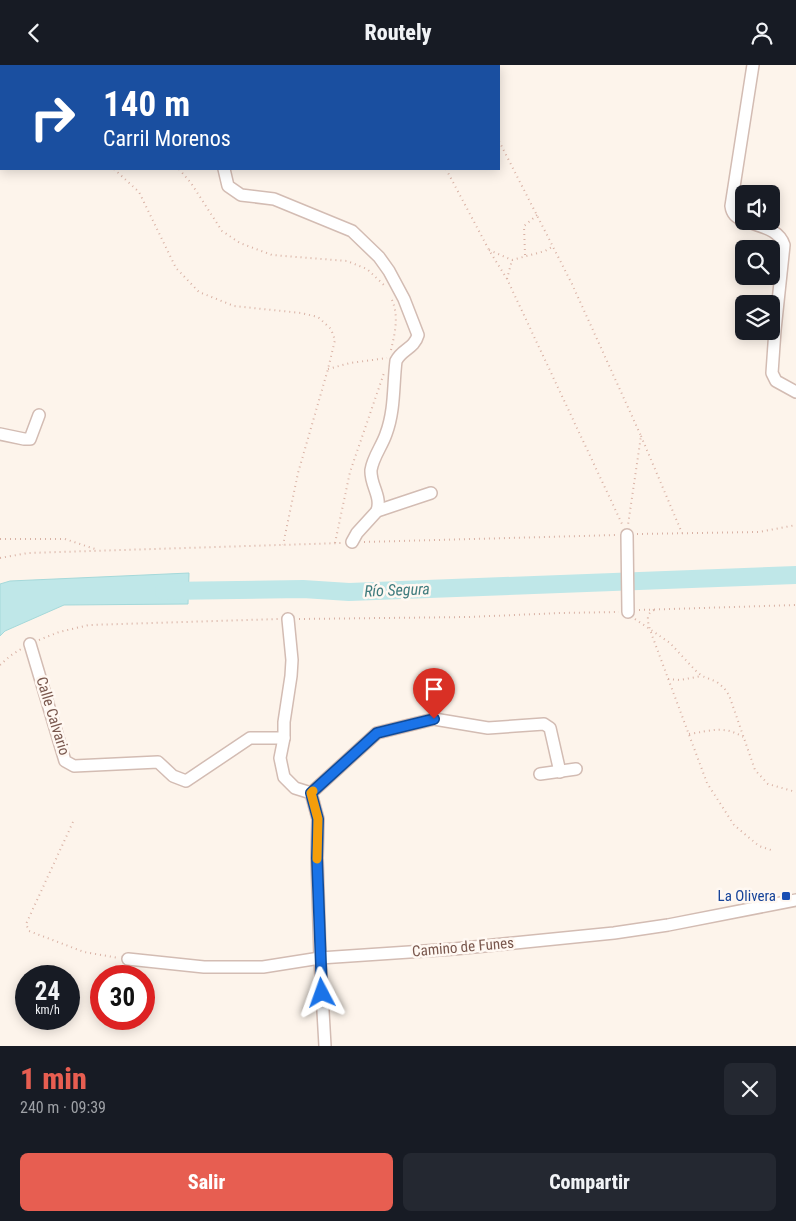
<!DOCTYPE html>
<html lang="es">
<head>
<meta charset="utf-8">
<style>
	body { margin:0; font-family:"Roboto Condensed",sans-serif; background:#242831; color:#f1f3f6; height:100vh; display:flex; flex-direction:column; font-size:19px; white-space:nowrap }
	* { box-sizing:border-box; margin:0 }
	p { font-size:16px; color:#9ea1a6 }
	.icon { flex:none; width:28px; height:28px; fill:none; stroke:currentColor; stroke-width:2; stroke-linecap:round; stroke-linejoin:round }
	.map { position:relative; height:981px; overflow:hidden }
	.drawer { display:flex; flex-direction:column; background:#171b24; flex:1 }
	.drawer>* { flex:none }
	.hud { position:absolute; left:0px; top:0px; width:500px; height:105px; box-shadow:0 2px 12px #0003; background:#1a4fa0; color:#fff; overflow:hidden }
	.fabs { position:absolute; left:735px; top:120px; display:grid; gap:10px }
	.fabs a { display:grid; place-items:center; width:45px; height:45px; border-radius:8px; background:#171b24; box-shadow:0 2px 12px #0003; font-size:25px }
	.speed { position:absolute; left:15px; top:900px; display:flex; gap:10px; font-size:25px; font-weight:700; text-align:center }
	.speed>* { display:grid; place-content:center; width:65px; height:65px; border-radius:50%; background:#171b24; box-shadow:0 2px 12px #0003; line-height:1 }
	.speed small { font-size:12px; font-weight:400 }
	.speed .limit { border:8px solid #d22; background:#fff; color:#111 }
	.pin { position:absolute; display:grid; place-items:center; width:42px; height:42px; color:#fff; margin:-51px -21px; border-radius:50% 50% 50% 0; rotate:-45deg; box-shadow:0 0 5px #0007 }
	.pin .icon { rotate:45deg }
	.me { position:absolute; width:55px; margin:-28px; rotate:356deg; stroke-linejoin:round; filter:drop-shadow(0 0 4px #0008) }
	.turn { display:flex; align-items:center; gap:18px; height:105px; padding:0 20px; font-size:22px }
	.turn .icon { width:65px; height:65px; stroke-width:2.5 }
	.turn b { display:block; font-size:35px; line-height:42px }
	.round { display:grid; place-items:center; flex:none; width:52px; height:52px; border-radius:8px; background:#242831 }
	.overview { display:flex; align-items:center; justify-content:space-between; height:85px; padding:0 20px }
	h1 { font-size:30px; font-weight:800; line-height:38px; color:#e75e51 }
	.button { display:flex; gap:10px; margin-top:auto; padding:10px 20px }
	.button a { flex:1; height:58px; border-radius:8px; background:#e75e51; color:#fff; font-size:20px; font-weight:800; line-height:58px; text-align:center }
	.button a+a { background:#242831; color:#f1f3f6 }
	header { display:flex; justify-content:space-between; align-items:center; height:65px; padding:0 20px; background:#171b24; font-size:22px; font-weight:800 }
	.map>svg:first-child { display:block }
</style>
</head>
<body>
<header><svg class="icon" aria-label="back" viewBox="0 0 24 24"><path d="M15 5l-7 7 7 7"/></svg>Routely<svg class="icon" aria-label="person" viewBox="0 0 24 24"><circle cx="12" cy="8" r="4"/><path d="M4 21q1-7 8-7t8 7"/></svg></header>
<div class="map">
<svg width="796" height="981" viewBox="0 0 796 981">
	<rect width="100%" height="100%" fill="#fdf4eb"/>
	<polygon fill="#bfe7e8" stroke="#a5d9da" points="189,508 188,539 64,540 5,566 0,571 0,519 10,516"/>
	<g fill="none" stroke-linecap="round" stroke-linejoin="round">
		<polyline stroke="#bfe7e8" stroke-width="18" points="164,526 303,524 349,527 796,510"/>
		<defs>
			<g id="minor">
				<polyline points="199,0 200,1"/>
				<path d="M224 104 228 121 241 130 274 134 352 166 379 192 389 206 404 234 418 270C414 284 402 284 396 296 393 320 395 345 386 369 382 381 373 392 371 405 370 420 382 431 377 446"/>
				<path d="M744 155C736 153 732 149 731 141L753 0"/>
				<path d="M746 156C761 162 779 164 784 180L775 265 772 308 776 316 796 327"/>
				<polyline points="0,369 24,374 30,374 39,350"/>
				<polyline points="627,470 628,547"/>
				<polyline points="352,477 357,468 377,446 431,428"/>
				<polyline points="288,554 292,595 291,611 284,657 284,673 280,693 284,712 295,723 311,728 318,754 317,793 320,893 325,981"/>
				<polyline points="30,579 65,696 74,701 158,697 173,711 186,716 250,673 284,673"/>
				<polyline points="540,709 576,704"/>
				<polyline points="311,728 377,668 434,654 488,663 544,659 550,663 560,707"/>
				<polyline points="128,894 204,902 263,902 320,893 454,884 614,868 668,860 796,835"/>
			</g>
		</defs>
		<use href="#minor" stroke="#d3bcb3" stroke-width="14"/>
		<g stroke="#d9b2a5" stroke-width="2" stroke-dasharray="1 4" stroke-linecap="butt">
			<polyline points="14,0 19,1"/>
			<polyline points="382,0 383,1"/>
			<polyline points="450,0 451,1"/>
			<polyline points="0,46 1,47"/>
			<polyline points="499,76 572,219 641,371 628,460"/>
			<polyline points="114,104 139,127 176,203 199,227 234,241 301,248 318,252 331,264 335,275 328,304 298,408 283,480"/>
			<polyline points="179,104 191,118 222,166 240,178 272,190 347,196 367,204 384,220"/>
			<polyline points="446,104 489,185 507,214 623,461"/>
			<polyline points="489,185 512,195 545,186 552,182"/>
			<polyline points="525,190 524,161 537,150"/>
			<polyline points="507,214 512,195"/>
			<path d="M391 285C395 268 399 251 392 235"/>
			<polyline points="328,304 350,298 387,293"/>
			<polyline points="641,371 682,468"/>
			<polyline points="637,469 759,467 796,460"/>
			<polyline points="0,474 65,474 98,485"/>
			<polyline points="364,477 617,470"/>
			<polyline points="335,478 350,407 384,308"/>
			<polyline points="0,493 28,488 342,478"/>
			<polyline points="639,545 796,540"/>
			<path d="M654 545C645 549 648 557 650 565L707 718 734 760 759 781 774 786"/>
			<polyline points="299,554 468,552 561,548 619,547"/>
			<polyline points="635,554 670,578 695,605 702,611 717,617 724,623 729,630 755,705 768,719 796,727"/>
			<polyline points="39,575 59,567 89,560 279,554"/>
			<polyline points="0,600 10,591 21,584"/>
			<polyline points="668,614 680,615 702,611"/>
			<path d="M689 669C710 666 724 660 743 672"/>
			<polyline points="73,757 26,859 29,866 84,887 119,893"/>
		</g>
		<use href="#minor" stroke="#fff" stroke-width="11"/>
	</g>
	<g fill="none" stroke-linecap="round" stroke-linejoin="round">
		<defs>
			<polyline id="route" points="322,928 317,793 318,754 311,728 377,668 434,654"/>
		</defs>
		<use href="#route" stroke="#114b97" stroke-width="12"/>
		<use href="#route" stroke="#1a73e8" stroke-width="9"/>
		<polyline stroke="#f59e0b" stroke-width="9" points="313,726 311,728 318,754 317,794"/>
	</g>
	<rect fill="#1a4fb4" stroke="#fff8f2" stroke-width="2" x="781" y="826" width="10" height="10" rx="2.5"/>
	<g text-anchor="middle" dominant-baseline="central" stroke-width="5" stroke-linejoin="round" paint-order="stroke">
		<g font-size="15" fill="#79574d" stroke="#fff8f2">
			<text transform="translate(53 651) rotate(73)">Calle Calvario</text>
			<text transform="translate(463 882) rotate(-5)">Camino de Funes</text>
		</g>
		<g font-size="15" fill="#164399" stroke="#fff8f2" text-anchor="end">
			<text x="776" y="831">La Olivera</text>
		</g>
		<g font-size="16" font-style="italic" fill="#407c7e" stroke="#fff8f2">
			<text transform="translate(397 525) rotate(-2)">Río Segura</text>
		</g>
	</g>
</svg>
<div class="fabs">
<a><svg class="icon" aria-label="sound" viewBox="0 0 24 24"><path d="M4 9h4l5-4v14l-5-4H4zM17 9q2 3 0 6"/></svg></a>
<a><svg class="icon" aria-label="search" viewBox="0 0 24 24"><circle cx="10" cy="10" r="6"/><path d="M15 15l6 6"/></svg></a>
<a><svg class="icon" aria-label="layers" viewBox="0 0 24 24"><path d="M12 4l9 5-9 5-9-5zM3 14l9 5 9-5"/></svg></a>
</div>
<div class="speed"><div>24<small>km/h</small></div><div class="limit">30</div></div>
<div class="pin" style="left:434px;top:654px;background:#d93025"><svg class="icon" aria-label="arrive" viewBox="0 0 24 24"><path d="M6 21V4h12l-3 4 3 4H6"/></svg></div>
<svg class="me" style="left:322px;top:928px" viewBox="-20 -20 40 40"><path d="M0-17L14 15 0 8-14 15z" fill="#1a73e8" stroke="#fff" stroke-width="4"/></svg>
<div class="hud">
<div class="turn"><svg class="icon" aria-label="right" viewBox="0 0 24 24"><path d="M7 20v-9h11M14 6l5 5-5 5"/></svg><div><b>140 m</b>Carril Morenos</div></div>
</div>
</div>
<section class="drawer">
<div class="overview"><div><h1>1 min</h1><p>240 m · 09:39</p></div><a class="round"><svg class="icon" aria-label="close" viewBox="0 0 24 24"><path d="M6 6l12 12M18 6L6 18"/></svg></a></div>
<div class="button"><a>Salir</a><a>Compartir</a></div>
</section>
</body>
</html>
